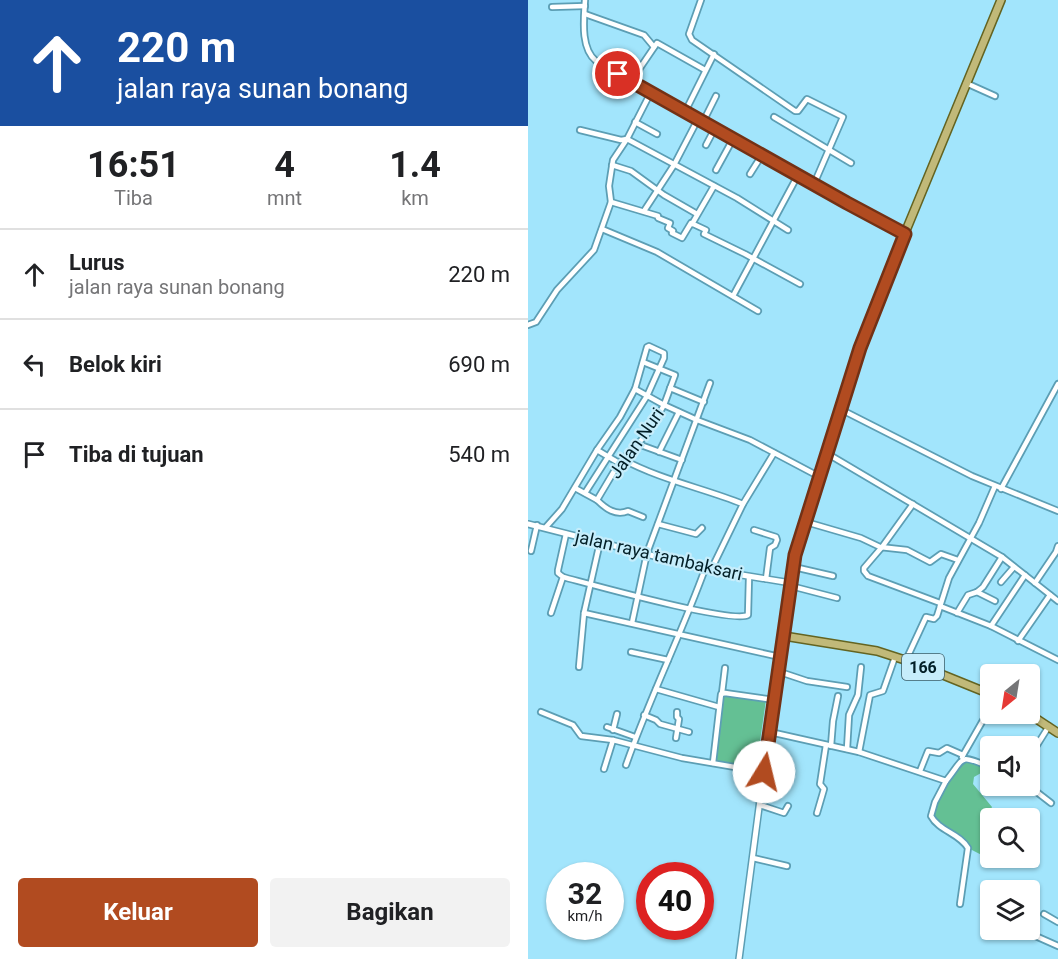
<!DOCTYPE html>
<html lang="id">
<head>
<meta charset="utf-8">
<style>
	body { margin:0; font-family:Roboto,sans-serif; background:#f2f2f2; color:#202124; height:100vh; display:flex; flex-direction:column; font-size:22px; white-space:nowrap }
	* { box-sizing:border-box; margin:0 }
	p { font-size:20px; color:#757577 }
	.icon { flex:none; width:33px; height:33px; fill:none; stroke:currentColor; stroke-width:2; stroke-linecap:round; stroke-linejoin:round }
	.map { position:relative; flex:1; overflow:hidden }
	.details { display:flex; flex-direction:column; background:#fff; width:528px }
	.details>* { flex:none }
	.hud { background:#1a4fa0; color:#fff; overflow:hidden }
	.needle { width:39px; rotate:210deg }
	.buttons { position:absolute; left:452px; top:664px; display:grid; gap:12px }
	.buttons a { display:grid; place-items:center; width:60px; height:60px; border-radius:6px; background:#fff; box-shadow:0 2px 4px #0004; font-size:30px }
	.speed { position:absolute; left:18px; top:862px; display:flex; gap:12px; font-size:30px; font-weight:700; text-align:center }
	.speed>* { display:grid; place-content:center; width:78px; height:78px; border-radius:50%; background:#fff; box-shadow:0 2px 4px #0004; line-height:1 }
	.speed small { font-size:15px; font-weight:400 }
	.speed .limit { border:9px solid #d22; background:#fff; color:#111 }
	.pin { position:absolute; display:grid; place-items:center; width:51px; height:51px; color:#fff; margin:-26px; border:3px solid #fff; border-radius:50%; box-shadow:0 2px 6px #0007 }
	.me { position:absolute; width:66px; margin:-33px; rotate:9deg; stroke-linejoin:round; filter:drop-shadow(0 0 4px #0008) }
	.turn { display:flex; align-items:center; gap:21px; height:126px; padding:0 18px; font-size:27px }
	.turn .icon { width:78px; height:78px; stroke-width:2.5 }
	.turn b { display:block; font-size:42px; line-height:51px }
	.eta { display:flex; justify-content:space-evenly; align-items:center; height:102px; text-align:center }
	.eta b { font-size:36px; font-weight:700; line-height:42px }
	.action { display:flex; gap:12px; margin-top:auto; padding:12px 18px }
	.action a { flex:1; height:69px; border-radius:6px; background:#b14b20; color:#fff; font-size:24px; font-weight:700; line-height:69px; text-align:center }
	.action a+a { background:#f2f2f2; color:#202124 }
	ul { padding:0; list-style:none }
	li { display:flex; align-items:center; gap:18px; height:90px; padding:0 18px; border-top:2px solid #e0e0e0 }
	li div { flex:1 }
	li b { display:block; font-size:22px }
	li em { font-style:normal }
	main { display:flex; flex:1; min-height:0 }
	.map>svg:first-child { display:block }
</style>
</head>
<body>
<main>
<section class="details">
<div class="hud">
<div class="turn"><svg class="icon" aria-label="ahead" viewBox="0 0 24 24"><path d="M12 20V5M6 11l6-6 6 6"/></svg><div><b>220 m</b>jalan raya sunan bonang</div></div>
</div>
<div class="eta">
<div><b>16:51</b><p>Tiba</p></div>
<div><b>4</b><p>mnt</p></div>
<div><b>1.4</b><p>km</p></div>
</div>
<ul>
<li><svg class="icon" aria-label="ahead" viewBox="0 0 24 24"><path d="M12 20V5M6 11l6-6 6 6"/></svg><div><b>Lurus</b><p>jalan raya sunan bonang</p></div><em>220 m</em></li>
<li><svg class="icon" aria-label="left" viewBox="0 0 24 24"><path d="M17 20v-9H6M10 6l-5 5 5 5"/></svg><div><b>Belok kiri</b></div><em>690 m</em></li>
<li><svg class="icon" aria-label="arrive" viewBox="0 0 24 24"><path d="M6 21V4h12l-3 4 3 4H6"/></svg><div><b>Tiba di tujuan</b></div><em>540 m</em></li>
</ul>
<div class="action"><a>Keluar</a><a>Bagikan</a></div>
</section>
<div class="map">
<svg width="530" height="959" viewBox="0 0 530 959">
	<rect width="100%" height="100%" fill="#a2e5fc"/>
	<g fill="#64c094">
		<polygon points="198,694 238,700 228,769 190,762 188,759 195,695"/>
		<polygon points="437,760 457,767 453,773 446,777 445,784 464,807 462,811 473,819 462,819 462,858 479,858 475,866 442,849 437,840 406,819 404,811 419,782"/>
	</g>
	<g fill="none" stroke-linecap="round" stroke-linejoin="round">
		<defs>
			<g id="minor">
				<path d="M57 0C56 18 52 48 68 61L319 203 377 234"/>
				<polyline points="173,0 161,34 164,40 267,111 270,111 279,99 315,117 286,184"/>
				<polyline points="24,7 57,6"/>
				<polyline points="57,14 116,35 126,47"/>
				<polyline points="106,82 112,68 129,43 177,70"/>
				<polyline points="438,83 467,96"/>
				<polyline points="157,112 186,54"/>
				<polyline points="246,117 323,163"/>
				<polyline points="107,122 129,134"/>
				<polyline points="175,122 188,96"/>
				<polyline points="52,130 93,140 99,139 209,198 260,230"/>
				<polyline points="178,145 187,128"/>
				<polyline points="84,165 103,171 136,195 169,214"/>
				<polyline points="188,170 205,139"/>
				<polyline points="222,174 234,155"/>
				<polyline points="83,202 130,216 130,218 142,223 140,228 145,231 144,233 154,238 163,223 178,230 176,234 217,254 272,284"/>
				<polyline points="116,211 146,165 170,119"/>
				<polyline points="164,224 186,186"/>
				<polyline points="74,229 129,252 230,311"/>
				<polyline points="205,296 270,175"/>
				<polyline points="0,325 8,322 29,290 66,250 83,202 81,186 85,160 99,139 123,92"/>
				<polyline points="142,388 176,402"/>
				<polyline points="107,389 136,405 169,420 222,440 292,477"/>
				<polyline points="314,410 444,476 530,511"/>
				<polyline points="110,444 154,460"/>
				<polyline points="69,450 91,463"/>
				<polyline points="131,452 151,412"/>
				<polyline points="300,454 474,557 530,601"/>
				<path d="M94 459C133 480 175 488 215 504"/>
				<polyline points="47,488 69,500 91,463 120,433 136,405 147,375 115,362"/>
				<polyline points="473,489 530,384"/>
				<path d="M69 500C78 509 88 516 100 511L115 517"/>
				<polyline points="385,504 354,547 336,568 336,571 340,576 412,603"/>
				<polyline points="278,522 333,538 352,547 379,550 402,562 413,554 430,560"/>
				<polyline points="130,524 168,534 174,528"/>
				<polyline points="18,527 34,509 69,450 92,417 107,389 119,347 121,346 136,353 136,358 119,396 57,493"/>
				<polyline points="226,530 248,537 249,540 247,545 242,548 238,579"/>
				<polyline points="3,551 9,525"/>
				<polyline points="266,567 305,576"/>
				<polyline points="183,570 215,504 246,453"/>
				<path d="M35 577C62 584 204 624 220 615L221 577"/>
				<polyline points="473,582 486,567"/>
				<polyline points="507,583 528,552 530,546"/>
				<polyline points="263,586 309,598"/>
				<polyline points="449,592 467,601"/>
				<polyline points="412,606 463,626 530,660"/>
				<polyline points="23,613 35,577 30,573 30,570 38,534"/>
				<polyline points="56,613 252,657"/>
				<polyline points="429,613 440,595 449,592 455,587 474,557"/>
				<polyline points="104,623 119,553 182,383"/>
				<polyline points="463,626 497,575"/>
				<polyline points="490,641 522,595"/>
				<polyline points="103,652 140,660"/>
				<polyline points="378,660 398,617 406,619 409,616 421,578 451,523 467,486"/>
				<polyline points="51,667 56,613 72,542"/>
				<polyline points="249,671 279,681 319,687"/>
				<polyline points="128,689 191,707"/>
				<polyline points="194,693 197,668"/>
				<polyline points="13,712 45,725 53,736 85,740 154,758 236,772"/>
				<polyline points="116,715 128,720 132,724 161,732"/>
				<polyline points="79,727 107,737"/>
				<polyline points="85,730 89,714"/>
				<path d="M242 732 331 752 418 781C438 756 430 754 462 767"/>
				<polyline points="148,738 151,719 149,717 149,712"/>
				<polyline points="303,746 305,721 310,696"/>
				<polyline points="319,749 321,715 330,695 333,667"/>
				<polyline points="331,752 342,695 355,691 367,657"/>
				<polyline points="434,757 462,708"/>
				<polyline points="501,758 521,726"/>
				<polyline points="185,763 193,694 197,693 246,700"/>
				<path d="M98 765C121 699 153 635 177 569"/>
				<polyline points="76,769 85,740"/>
				<polyline points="392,771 400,751 411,753 419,748 435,755"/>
				<path d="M418 781 407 802 403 816C411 831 431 833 440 848L432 904"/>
				<polyline points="501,786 523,803"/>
				<polyline points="232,805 256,813 260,806"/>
				<polyline points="289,813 296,789 292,784 298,745"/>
				<polyline points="225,858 259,866"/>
				<polyline points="516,914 530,922"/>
				<polyline points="503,934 530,946"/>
			</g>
			<g id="tertiary">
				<polyline points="0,524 177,569 263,583"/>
				<polyline points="211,959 249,671 256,636"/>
			</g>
			<g id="primary">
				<polyline points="462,694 383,662 349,651 256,636 267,555 344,313 473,0"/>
				<polyline points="501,714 530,733"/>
			</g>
		</defs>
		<use href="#minor" stroke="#5c9eb4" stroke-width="8"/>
		<use href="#tertiary" stroke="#5c9eb4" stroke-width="8"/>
		<use href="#primary" stroke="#646421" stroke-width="10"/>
		<use href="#minor" stroke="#fff" stroke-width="4.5"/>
		<use href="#tertiary" stroke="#fff" stroke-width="5"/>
		<use href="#primary" stroke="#c1b979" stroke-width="7"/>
	</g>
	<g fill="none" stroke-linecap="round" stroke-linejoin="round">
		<defs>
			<polyline id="route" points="90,74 319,203 377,234 332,348 267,555 236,772"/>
		</defs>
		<use href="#route" stroke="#733115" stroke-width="15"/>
		<use href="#route" stroke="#b14b20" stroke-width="10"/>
	</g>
	<g text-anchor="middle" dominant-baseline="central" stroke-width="4.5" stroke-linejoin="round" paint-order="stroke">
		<rect fill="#c6edfb" stroke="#3d5c66" stroke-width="1.5" x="374" y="654" width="42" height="26" rx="4.5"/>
		<g font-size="16" font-weight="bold" fill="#021e26">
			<text x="395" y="667">166</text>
		</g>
		<g font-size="18" fill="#021e26" stroke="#c6edfb">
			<text transform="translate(108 443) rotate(-55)">Jalan Nuri</text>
			<text transform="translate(131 555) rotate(13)">jalan raya tambaksari</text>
		</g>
	</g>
</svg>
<div class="buttons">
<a><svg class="needle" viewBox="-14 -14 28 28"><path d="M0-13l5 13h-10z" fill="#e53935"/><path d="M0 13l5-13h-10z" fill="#757577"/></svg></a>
<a><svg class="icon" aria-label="sound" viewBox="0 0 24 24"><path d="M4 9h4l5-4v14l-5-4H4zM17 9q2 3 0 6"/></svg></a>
<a><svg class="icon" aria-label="search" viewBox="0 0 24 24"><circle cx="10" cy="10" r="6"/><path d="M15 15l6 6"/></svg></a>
<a><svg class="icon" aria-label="layers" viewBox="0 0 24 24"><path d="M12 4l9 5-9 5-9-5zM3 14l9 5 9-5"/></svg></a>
</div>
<div class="speed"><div>32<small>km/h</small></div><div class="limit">40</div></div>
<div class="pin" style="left:90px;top:74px;background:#d93025"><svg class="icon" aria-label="arrive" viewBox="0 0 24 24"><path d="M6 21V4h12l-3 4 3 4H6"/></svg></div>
<svg class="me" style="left:236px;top:772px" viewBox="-20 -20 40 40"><circle r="19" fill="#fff"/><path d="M0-13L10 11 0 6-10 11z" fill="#b14b20"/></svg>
</div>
</main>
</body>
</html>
